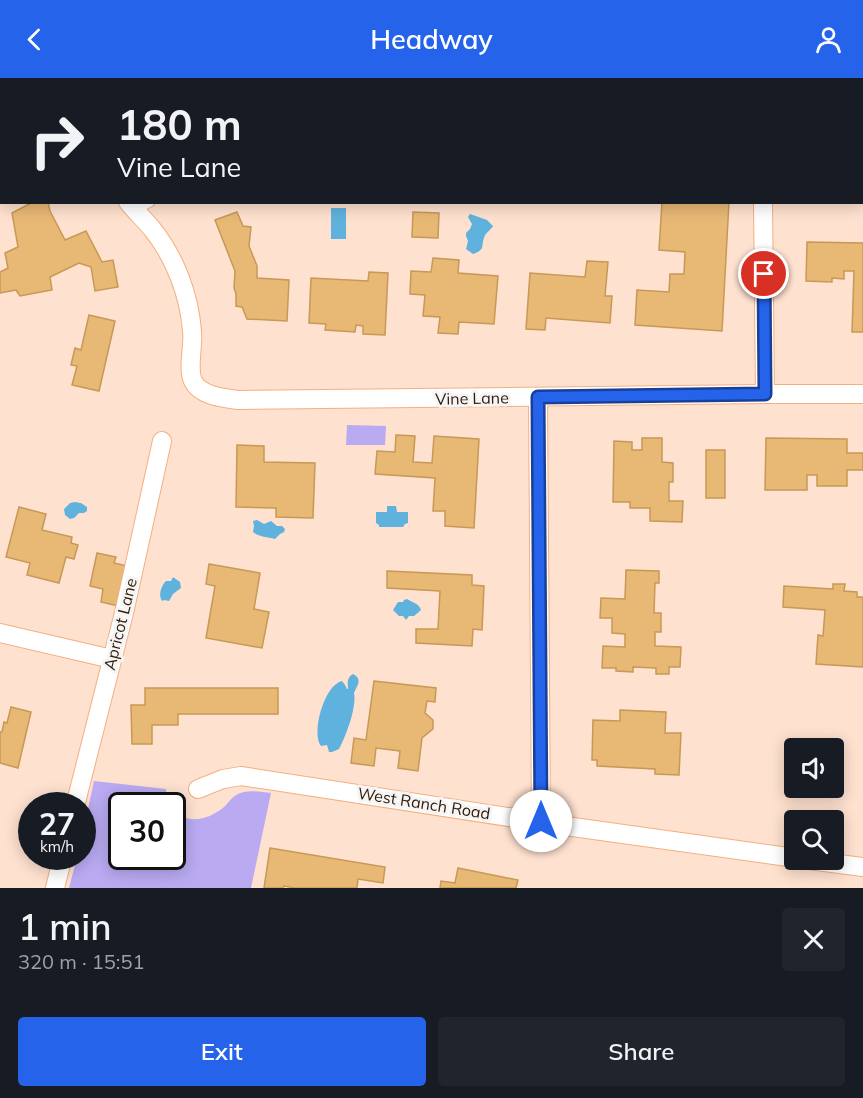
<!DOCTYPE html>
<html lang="en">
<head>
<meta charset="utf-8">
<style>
	body { margin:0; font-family:Mulish,sans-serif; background:#20242c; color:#f1f3f6; height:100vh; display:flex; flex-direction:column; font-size:22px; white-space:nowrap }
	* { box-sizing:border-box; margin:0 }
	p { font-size:20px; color:#9ea1a6 }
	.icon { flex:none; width:33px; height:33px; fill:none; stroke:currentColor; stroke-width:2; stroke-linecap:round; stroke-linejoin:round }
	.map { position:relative; height:810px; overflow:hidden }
	.drawer { display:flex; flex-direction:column; background:#171b24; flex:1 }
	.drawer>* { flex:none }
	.guide { position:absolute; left:0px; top:0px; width:864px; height:126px; box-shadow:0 3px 15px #0003; background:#171b24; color:#f1f3f6; overflow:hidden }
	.buttons { position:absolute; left:784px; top:660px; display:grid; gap:12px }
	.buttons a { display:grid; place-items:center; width:60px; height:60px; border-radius:6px; background:#171b24; box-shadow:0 3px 15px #0003; font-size:30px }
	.speed { position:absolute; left:18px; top:714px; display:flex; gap:12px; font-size:30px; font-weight:700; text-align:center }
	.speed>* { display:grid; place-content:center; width:78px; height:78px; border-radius:50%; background:#171b24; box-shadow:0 3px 15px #0003; line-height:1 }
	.speed small { font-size:15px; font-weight:400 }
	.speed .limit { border:3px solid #111; border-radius:9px; background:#fff; color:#111 }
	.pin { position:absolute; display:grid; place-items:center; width:51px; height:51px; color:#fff; margin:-26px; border:3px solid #fff; border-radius:50%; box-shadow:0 2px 6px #0007 }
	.me { position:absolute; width:66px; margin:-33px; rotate:0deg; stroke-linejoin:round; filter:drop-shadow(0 0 4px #0008) }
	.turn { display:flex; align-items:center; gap:21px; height:126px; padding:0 18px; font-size:27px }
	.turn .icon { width:78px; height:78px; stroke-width:2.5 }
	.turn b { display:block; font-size:42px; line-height:51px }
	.round { display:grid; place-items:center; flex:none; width:63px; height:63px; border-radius:6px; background:#20242c }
	.headline { display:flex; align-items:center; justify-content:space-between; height:102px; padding:0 18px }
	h1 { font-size:36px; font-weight:600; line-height:45px }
	.cta { display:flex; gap:12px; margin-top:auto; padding:12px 18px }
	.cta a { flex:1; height:69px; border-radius:6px; background:#2563eb; color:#fff; font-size:24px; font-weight:600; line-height:69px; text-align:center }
	.cta a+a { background:#20242c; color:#f1f3f6 }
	header { display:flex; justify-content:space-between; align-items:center; height:78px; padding:0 18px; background:#2563eb; color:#fff; font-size:27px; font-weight:600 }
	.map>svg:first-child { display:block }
</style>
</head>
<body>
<header><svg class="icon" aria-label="back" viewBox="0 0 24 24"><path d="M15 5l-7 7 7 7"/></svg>Headway<svg class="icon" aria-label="person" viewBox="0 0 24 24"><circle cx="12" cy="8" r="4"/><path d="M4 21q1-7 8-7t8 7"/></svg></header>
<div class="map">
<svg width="863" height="810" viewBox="0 0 863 810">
	<rect width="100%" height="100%" fill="#fee1cf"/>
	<g fill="#baaaf2">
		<polygon points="347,347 386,348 385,367 346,367"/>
		<path d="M94 703 166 711V720L169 727 122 728V778H172L173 732C189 747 208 742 224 729 229 724 232 719 238 716 248 711 261 714 271 715L251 810H69L77 779 82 778 83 754Z"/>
	</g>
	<g fill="#60b2de">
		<rect x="331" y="130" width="15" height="31"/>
		<path d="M470 136 487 142 493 148C491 152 485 155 484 160 481 169 485 172 473 176L466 171 468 163 466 158V155L470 151 472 146 468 139Z"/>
		<polygon points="75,424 81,425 87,429 87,433 84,435 79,435 74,440 70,441 65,437 64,431 70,425"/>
		<polygon points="387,428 396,428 397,434 408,434 408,445 405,446 403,449 379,449 379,447 376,445 376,434 387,434"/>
		<path d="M257 442 264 446 271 443 277 448H282L285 451 284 454 280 456 275 461C267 459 259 459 253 454L254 448 253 443Z"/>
		<path d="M173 499 180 504 181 510 173 516 169 523 164 522 162 523C158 517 161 508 166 503H171Z"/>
		<path d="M407 521C413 525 419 525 421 532L414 538H409L406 542 403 538H399L393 532 398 524H403L404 522Z"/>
		<path d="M353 596C363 601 357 608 354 615 357 629 346 658 339 671L332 674H329L327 667 321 668C311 655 324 607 342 603L345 607 347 611H348C348 605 346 600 353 596Z"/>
	</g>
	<g fill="#e8b875" stroke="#c79856" stroke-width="1.5">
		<polygon points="0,41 2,44 2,94 0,95"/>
		<polygon points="33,124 48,124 50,133 65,162 86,153 102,184 113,182 118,209 95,213 91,189 79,185 50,199 52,212 20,218 16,212 0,215 0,194 8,190 5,175 18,169 12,135"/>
		<polygon points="662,124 729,124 722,253 635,247 637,212 669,214 670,196 684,196 685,174 659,172"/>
		<polygon points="237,134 243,148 251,149 249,168 257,188 257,200 289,202 287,243 247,241 242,229 236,228 236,216 234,210 235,193 215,142"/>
		<polygon points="413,134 439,135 438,160 412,159"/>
		<polygon points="807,164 863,165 863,254 852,254 854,193 844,193 844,201 832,200 832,204 806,203"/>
		<polygon points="433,180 459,182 458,195 498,198 494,246 459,244 458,256 438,255 440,239 423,238 425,217 410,216 411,193 431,194"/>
		<polygon points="587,183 608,184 605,218 612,218 610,245 546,240 545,252 526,251 530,195 585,199"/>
		<polygon points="369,194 388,195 385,257 363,256 363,248 356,247 355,254 325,252 326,246 309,245 311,200 368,203"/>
		<polygon points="89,237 115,243 99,313 72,307 77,288 71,287 75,270 81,272"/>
		<polygon points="396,357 415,358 413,384 432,385 434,358 479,361 474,450 445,448 445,433 433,433 435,400 375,396 377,373 395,374"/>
		<polygon points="642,360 662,360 662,384 673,385 673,404 669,404 669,423 683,423 682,444 650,443 650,430 630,430 630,424 613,424 614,363 632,364 632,372 642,372"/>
		<polygon points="766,360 847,361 847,375 863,375 863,392 847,392 847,408 817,408 817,397 807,397 807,412 765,412"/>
		<polygon points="237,367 264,368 264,384 315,385 313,440 276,439 276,430 236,429"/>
		<rect x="706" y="372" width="19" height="48"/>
		<polygon points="19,429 46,436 42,452 72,459 71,465 78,467 74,481 66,479 59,505 27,497 30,485 6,479"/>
		<polygon points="97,475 116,479 114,485 132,489 123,529 101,524 103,511 90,508"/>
		<polygon points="209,486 260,495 254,531 269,534 262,570 206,560 215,508 206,506"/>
		<polygon points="626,492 659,493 659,505 655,505 654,535 661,535 661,554 655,554 655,568 681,569 680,589 669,589 669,596 656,596 656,590 633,589 633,594 616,593 616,590 602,590 603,568 625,569 625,556 612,555 612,540 600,540 601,520 625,521"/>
		<polygon points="387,493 472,497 472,507 484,508 482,552 473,551 472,568 416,565 416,551 438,551 440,513 387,510"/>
		<polygon points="833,506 845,506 844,513 857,514 857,519 863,519 863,589 816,586 818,557 823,558 825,532 783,529 784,508 833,511"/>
		<polygon points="374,603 436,610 435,624 427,623 425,635 433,642 433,651 422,660 418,693 398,690 400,673 376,670 374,688 351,685 354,660 366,662"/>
		<polygon points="145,610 278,610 278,636 178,636 178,647 152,647 152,666 132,666 131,627 145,627"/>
		<polygon points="11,629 31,634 18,690 0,685 0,654 2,654 4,644 7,645"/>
		<polygon points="620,632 666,634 665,655 681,655 679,697 655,696 655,691 597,688 597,682 592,682 593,642 620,643"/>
		<polygon points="270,770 385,789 383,805 358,801 357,810 294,810 284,808 283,810 264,810"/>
		<polygon points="458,790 518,802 516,810 440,810 441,803 455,805"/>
	</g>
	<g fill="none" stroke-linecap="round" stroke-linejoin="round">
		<defs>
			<g id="lane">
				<polyline points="242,2 242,0"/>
				<polyline points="135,132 150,124"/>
			</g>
			<g id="street">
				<polyline points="48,0 49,2"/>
				<polyline points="761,0 761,2"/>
				<path d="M128 124C136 134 145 142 153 152 175 180 189 216 192 253 194 267 187 290 193 303 200 318 224 320 238 322L765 316H863"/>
				<polyline points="763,124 765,316"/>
				<polyline points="538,319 541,743"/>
				<polyline points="0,555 112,581"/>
				<polyline points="198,711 223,701 241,698 580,750 795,780"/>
				<polyline points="75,728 124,535 162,363"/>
				<polyline points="809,782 863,789"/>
				<polyline points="55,810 63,778"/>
			</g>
		</defs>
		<use href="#lane" stroke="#f4af81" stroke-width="11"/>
		<use href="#street" stroke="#f4af81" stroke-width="20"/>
		<use href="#lane" stroke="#fff" stroke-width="9"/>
		<use href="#street" stroke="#fff" stroke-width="18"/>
	</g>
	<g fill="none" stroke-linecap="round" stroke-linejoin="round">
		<defs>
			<polyline id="route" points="541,743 538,319 765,316 764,196"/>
		</defs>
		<use href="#route" stroke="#184099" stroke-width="15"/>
		<use href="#route" stroke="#2563eb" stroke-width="10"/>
	</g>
	<g text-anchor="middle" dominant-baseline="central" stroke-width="6" stroke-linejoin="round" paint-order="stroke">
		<g font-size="16" fill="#321906" stroke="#f5f5f5">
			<text transform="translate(472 320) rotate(-1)">Vine Lane</text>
			<text transform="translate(120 546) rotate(-76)">Apricot Lane</text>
			<text transform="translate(424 725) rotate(9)">West Ranch Road</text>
		</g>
	</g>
</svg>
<div class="buttons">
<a><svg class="icon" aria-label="sound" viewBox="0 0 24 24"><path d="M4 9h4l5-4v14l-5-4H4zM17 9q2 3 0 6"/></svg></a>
<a><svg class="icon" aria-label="search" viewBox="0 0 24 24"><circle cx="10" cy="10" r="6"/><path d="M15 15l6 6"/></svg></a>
</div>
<div class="speed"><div>27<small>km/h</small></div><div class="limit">30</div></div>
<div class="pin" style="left:764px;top:196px;background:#d93025"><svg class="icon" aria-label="arrive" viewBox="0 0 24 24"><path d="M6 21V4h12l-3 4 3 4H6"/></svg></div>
<svg class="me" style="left:541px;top:743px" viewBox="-20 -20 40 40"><circle r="19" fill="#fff"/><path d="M0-13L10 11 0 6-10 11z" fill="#2563eb"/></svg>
<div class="guide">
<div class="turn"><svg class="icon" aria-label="right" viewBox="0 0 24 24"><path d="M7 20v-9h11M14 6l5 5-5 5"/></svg><div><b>180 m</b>Vine Lane</div></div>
</div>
</div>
<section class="drawer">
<div class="headline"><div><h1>1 min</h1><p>320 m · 15:51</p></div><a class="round"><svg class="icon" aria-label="close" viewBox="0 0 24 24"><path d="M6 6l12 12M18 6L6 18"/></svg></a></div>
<div class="cta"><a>Exit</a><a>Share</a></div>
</section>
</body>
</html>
